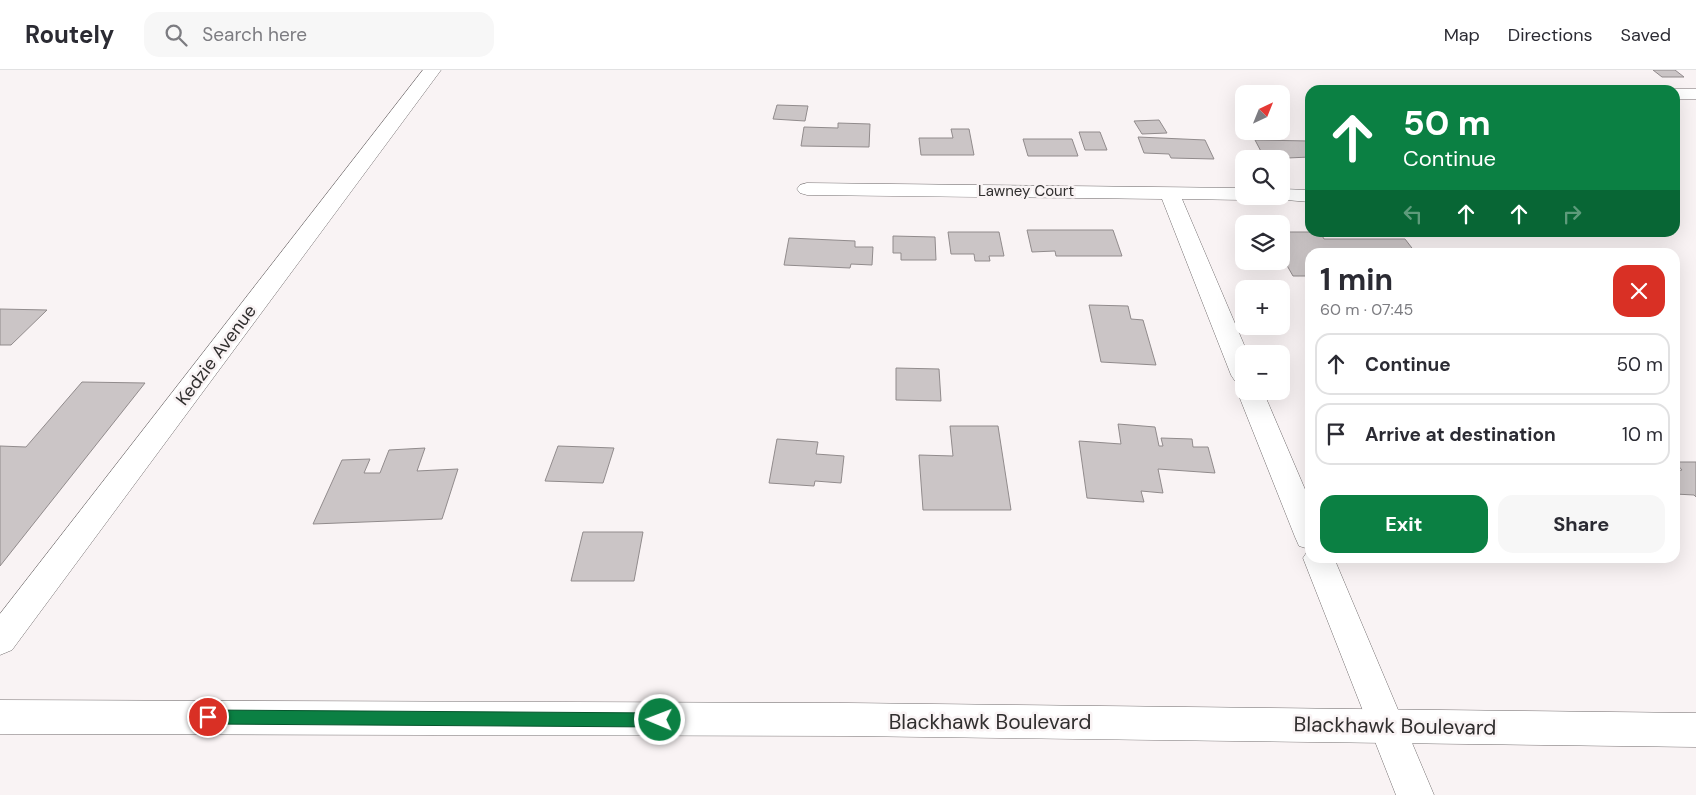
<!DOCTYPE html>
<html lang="en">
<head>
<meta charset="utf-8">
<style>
	body { margin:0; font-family:"DM Sans",sans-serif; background:#f7f7f7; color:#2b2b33; height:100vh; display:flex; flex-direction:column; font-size:19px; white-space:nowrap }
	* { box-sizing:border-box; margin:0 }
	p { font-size:16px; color:#7c7c81 }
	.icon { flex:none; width:28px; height:28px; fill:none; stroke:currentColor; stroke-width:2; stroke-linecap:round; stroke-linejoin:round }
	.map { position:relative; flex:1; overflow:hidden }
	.details { position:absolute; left:1305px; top:178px; width:375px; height:315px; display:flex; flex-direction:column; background:#fff; border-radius:15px; box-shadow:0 5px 20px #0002 }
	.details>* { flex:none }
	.hud { position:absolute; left:1305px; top:15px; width:375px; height:152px; border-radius:15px; box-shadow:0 5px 20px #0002; background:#0b8043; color:#fff; overflow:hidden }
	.needle { width:32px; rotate:43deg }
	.buttons { position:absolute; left:1235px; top:15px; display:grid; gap:10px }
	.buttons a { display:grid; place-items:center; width:55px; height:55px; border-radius:10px; background:#fff; box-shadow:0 5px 20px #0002; font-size:25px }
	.pin { position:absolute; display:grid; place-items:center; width:42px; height:42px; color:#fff; margin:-21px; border:2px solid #fff; border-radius:50%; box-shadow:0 1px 5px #0007 }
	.me { position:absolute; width:55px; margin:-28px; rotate:271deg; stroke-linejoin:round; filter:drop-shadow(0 0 4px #0008) }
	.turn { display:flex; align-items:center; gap:18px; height:105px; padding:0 15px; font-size:22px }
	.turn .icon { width:65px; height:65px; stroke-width:2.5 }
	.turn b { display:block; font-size:35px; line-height:42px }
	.lanes { display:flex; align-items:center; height:48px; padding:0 15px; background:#0003; justify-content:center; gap:25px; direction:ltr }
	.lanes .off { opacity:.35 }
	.round { display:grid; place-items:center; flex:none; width:52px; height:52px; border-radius:15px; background:#f7f7f7 }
	.summary { display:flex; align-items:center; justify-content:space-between; height:85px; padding:0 15px }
	h1 { font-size:30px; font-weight:700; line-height:38px }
	.action { display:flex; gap:10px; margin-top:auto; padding:10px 15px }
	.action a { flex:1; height:58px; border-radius:15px; background:#0b8043; color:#fff; font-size:20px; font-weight:700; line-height:58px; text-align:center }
	.action a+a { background:#f7f7f7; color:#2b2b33 }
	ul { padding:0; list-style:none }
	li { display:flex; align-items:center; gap:15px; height:62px; margin:0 10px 8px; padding:0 5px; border:2px solid #e1e1e2; border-radius:15px }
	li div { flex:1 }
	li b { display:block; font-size:19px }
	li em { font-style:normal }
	header { display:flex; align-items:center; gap:30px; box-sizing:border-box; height:70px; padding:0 25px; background:#fff; border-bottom:1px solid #e1e1e2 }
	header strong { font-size:24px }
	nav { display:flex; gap:28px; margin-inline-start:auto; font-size:18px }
	.search { width:350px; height:45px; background:#f7f7f7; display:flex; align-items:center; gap:12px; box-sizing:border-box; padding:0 18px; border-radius:15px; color:#7c7c81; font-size:19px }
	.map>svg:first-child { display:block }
</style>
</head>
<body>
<header>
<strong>Routely</strong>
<div class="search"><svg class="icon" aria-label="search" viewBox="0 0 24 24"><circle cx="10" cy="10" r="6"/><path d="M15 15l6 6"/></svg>Search here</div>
<nav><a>Map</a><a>Directions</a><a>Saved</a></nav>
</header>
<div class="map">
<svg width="1696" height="725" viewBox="0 0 1696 725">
	<rect width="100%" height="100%" fill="#f9f3f4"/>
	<g fill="#cbc5c6" stroke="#918b8c">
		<polygon points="1653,0 1675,0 1684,7 1662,7"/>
		<polygon points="777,35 808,36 805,51 773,49"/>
		<polygon points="1159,50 1167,63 1142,64 1134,51"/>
		<polygon points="838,53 870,54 869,77 801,76 804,57 838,58"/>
		<polygon points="951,59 969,59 974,85 921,85 919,68 953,68"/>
		<polygon points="1079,62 1100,62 1107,80 1085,80"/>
		<polygon points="1138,67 1205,70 1214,89 1171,88 1169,84 1144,83"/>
		<polygon points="1023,69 1072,69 1078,86 1028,86"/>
		<polygon points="1255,70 1310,71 1310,87 1265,89"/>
		<polygon points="1027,160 1113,160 1122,186 1056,186 1055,181 1032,182"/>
		<polygon points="948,162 999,162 1004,186 989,186 990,191 975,191 974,184 951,184"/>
		<polygon points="1281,162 1320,162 1324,169 1405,169 1415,182 1310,182 1310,206 1293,206 1281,185"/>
		<polygon points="893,166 935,167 936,190 901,190 901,183 893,183"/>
		<polygon points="789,168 855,171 855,177 873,177 872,195 851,194 850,198 784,195"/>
		<polygon points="1089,235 1128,236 1131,249 1143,250 1156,295 1101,292"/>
		<polygon points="0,239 47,240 11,275 0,275"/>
		<polygon points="896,298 939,299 941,331 896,330"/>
		<polygon points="82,312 145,313 0,496 0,376 26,377"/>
		<polygon points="1118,354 1155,357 1159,376 1163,376 1161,368 1192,369 1193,377 1208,377 1215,403 1158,399 1163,423 1141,421 1144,432 1087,428 1079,371 1121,374"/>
		<polygon points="950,356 998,356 1011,440 923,440 919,385 953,386"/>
		<polygon points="777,369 818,372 816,384 844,386 841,413 815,411 814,416 769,413"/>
		<polygon points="558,376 614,378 603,413 545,411"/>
		<polygon points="425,378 417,401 458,399 442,449 313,454 342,390 370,389 364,403 380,403 389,380"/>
		<polygon points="1675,392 1696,392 1696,427 1694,425 1675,424 1675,401 1682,400"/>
		<polygon points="583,462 643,462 634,511 571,511"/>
	</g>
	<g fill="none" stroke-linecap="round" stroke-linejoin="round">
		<defs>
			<g id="street">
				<polygon points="423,0 441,0 12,580 0,585 0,544"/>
				<polygon points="1675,19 1696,19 1696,29 1675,29 1675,20 1670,20"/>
				<polygon points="807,113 1244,118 1244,126 1253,126 1251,128 1244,130 1182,129 1248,284 1244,284 1244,314 1235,311 1231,305 1162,129 807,125 800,123 797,119 800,115"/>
				<polygon points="1281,119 1310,120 1310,132 1274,129 1272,126 1281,126"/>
				<polygon points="1244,314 1244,321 1263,321 1310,431 1310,488 1334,488 1434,725 1396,725 1303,488 1309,479 1299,476 1295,467 1237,321 1241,315"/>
			</g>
			<polygon id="primary" points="0,630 848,633 1696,643 1696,677 848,666 0,664"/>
		</defs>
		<use href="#street" stroke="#746f70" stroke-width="1"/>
		<use href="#primary" stroke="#746f70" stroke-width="1"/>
		<use href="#street" fill="#fff" fill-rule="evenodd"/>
		<use href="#primary" fill="#fff" fill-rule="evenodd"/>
	</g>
	<polygon fill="#0b8043" stroke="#07532c" points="208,640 660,643 665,645 667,650 665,655 660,657 208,654 203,652 200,647 203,642"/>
	<g text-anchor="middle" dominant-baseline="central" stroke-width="5" stroke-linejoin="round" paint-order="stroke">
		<g font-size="15" fill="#312f2f" stroke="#f9f3f4">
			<text x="1026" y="121">Lawney Court</text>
		</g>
		<g font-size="18" fill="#312f2f" stroke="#f9f3f4">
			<text transform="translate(216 285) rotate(-53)">Kedzie Avenue</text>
		</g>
		<g font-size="21" fill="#312f2f" stroke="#f9f3f4">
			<text x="990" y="652">Blackhawk Boulevard</text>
			<text transform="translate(1395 656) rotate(1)">Blackhawk Boulevard</text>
		</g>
	</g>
</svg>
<div class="buttons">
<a><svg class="needle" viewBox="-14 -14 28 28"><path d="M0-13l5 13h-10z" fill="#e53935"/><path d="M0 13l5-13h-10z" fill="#7c7c81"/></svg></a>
<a><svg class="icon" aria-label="search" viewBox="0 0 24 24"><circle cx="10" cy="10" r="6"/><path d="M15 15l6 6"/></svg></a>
<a><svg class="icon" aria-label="layers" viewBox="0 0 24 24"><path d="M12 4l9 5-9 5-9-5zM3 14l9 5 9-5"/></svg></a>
<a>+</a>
<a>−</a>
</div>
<div class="pin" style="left:208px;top:647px;background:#d93025"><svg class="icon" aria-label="arrive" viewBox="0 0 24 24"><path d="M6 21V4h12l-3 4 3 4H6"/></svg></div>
<svg class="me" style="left:660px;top:650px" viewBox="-20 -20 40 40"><circle r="17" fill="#0b8043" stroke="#fff" stroke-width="3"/><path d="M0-11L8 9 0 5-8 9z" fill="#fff"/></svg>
<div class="hud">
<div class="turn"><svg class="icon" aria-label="ahead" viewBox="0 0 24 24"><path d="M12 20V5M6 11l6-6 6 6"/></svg><div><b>50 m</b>Continue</div></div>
<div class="lanes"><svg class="icon off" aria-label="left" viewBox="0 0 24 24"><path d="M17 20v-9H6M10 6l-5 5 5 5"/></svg><svg class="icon" aria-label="ahead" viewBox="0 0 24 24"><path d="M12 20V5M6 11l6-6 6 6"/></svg><svg class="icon" aria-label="ahead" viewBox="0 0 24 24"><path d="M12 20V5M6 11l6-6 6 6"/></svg><svg class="icon off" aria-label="right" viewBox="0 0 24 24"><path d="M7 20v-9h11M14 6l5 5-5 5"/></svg></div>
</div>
<section class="details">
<div class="summary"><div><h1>1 min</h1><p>60 m · 07:45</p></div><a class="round" style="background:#d93025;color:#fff"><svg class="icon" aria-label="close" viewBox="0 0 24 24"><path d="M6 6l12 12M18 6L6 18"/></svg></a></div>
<ul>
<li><svg class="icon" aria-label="ahead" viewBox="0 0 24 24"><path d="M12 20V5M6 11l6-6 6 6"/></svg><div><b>Continue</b></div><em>50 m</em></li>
<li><svg class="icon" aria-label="arrive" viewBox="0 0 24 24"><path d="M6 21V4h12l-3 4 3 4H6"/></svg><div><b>Arrive at destination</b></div><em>10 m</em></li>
</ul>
<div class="action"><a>Exit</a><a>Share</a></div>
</section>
</div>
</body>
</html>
